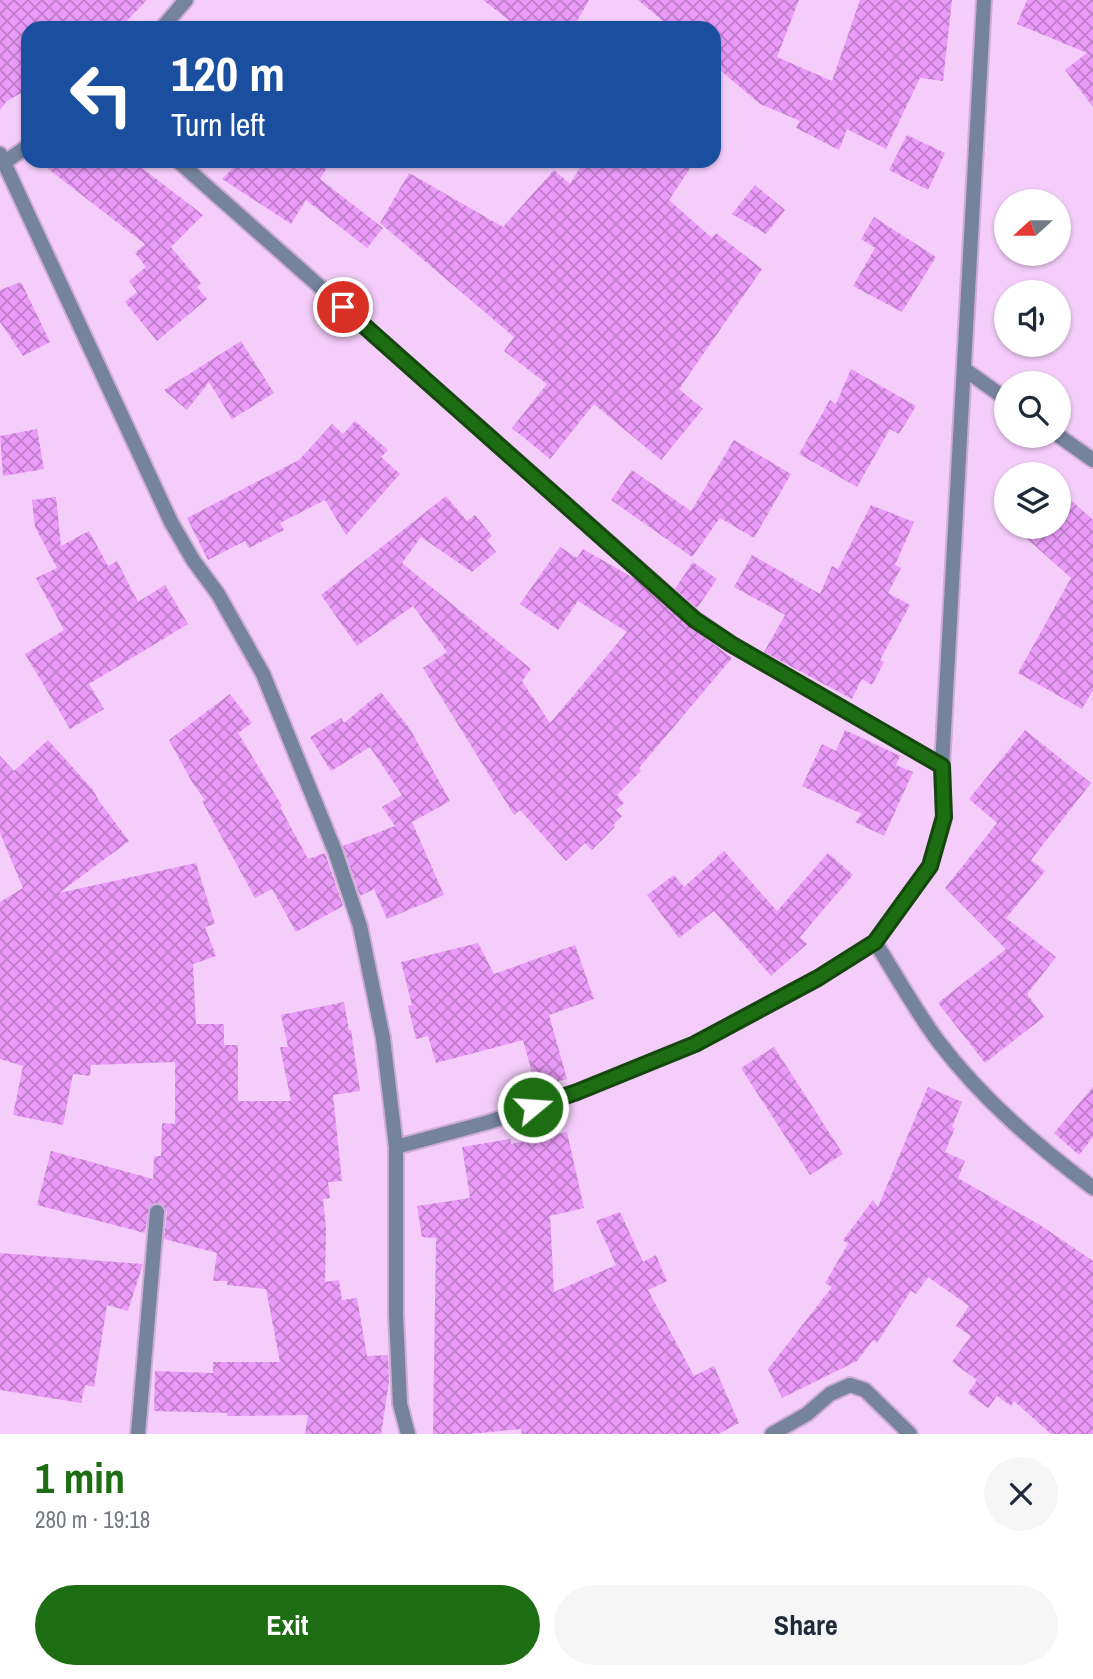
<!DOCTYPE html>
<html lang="en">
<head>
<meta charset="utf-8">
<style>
	body { margin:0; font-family:"Archivo Narrow",sans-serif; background:#f6f6f7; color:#1f2937; height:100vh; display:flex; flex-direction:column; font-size:26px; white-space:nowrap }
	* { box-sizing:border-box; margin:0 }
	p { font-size:23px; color:#747a83 }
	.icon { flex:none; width:38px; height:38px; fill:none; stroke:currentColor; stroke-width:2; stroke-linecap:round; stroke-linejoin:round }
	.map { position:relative; height:1434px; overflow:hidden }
	.details { display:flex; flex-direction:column; background:#fff; flex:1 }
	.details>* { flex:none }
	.guide { position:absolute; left:21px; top:21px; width:700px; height:147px; border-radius:21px; box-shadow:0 2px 5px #0004; background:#1a4fa0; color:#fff; overflow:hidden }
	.needle { width:46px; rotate:249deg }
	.fabs { position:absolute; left:994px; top:189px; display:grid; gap:14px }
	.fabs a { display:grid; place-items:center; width:77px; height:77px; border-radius:50%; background:#fff; box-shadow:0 2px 5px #0004; font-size:35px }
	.pin { position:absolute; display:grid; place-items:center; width:60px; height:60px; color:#fff; margin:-30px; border:4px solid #fff; border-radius:50%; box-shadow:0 2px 7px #0007 }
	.me { position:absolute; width:77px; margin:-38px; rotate:72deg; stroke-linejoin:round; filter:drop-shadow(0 0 5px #0008) }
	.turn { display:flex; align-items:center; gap:24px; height:147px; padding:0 35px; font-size:32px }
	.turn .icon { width:91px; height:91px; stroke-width:2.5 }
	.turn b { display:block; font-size:49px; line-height:60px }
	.round { display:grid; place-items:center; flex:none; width:74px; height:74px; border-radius:37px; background:#f6f6f7 }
	.overview { display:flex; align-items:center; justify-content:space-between; height:119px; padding:0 35px }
	h1 { font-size:42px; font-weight:700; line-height:52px; color:#1d6d12 }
	.button { display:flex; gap:14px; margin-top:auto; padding:14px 35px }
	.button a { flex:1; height:80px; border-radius:42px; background:#1d6d12; color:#fff; font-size:28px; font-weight:700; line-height:80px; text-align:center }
	.button a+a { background:#f6f6f7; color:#1f2937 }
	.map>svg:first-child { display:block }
</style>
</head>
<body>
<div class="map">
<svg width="1093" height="1434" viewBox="0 0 1093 1434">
	<defs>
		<pattern id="building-cross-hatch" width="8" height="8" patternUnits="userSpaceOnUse" patternTransform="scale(1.75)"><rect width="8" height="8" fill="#ea9af8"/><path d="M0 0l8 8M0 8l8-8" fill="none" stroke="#bf7dca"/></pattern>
	</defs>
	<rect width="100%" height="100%" fill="#f4cdfa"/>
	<g fill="url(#building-cross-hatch)">
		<polygon points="0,0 147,0 120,28 28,28 28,73 24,78 28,81 28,89 7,101 0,110"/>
		<polygon points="483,0 589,0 573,28 519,28"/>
		<polygon points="638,0 799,0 777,57 832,81 860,0 952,0 943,81 920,78 886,149 847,129 839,150 796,128 800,121 760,104 714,65 714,28 671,28"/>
		<polygon points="1027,0 1093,0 1093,107 1065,70 1087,53 1017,24"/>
		<polygon points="907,135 945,153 928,190 889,170"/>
		<polygon points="38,161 133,161 203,215 171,247 201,283 197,287 207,299 157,341 125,302 137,292 129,281 146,267 135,253 145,244"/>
		<polygon points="240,161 331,161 320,179 383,228 367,248 306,200 291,224 222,179"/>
		<polygon points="584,161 695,161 669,200 712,238 716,233 762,269 679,389 703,409 661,460 594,404 550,459 512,428 547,384 504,351 514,337 380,223 409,173 503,227 554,170 570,184"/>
		<polygon points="755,185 785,210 766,234 732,214"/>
		<polygon points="874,217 936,257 902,312 853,286 875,248 861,239"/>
		<polygon points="21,282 50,342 23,356 0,322 0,290"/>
		<polygon points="241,341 274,393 232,419 209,382 187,410 164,390"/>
		<polygon points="851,369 916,406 899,434 890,429 857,487 799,454 830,400 836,404"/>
		<polygon points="355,421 388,450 381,457 400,474 346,535 325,500 280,523 284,530 249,548 245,541 208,560 187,518 299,460 332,424 343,434"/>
		<polygon points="37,429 44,469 3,476 0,436"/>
		<polygon points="734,440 791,474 754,538 720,518 692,557 611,500 632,470 691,511"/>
		<polygon points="1059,489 1093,520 1093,690 1082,709 1018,673 1071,578 1014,527 1059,527"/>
		<polygon points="446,496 467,521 475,515 492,536 487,540 496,552 472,572 421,537 402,563 531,669 522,681 550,723 627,632 578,601 558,630 520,604 560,547 577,558 583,549 637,580 689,626 732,658 639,768 641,771 617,795 624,803 616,810 622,816 613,825 615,827 592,850 585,843 566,861 520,810 514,815 423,668 447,652 413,606 357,646 321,595"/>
		<polygon points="56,497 61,546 89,531 108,566 117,561 138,602 165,585 188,624 89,684 104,709 70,729 25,654 64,630 36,578 57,568 35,527 32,500"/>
		<polygon points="871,505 914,522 895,565 901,568 888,593 910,605 880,660 884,662 872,685 862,679 852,699 764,652 785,615 734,587 752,555 820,594 832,566 838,569"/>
		<polygon points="693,562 717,579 697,608 675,589"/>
		<polygon points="381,692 410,729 450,801 412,822 444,895 387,919 374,889 360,896 343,846 395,826 382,807 402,795 370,747 331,771 310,737 341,718 344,723"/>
		<polygon points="230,694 252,723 238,733 282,806 280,807 308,859 325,853 343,906 296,932 272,889 255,898 202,801 205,800 192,782 169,740"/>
		<polygon points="845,730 900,756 896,765 913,772 884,836 855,822 862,814 802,786 822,744 836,751"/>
		<polygon points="1025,730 1091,783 1031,860 1045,871 1006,918 1056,957 1027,994 1044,1017 985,1063 938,1003 1006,949 945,888 997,823 969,799"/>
		<polygon points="48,740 93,790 99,801 129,841 59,893 196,863 215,924 205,927 216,956 193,964 196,1024 224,1024 224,1045 238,1045 238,1101 291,1101 280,1047 288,1047 281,1015 344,1002 349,1030 351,1030 360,1091 333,1095 342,1181 328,1182 330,1198 323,1199 326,1228 325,1282 339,1280 342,1300 357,1298 367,1356 388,1355 389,1382 381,1434 305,1434 308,1415 227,1416 227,1413 154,1411 155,1371 213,1373 213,1362 280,1362 266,1289 227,1285 227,1281 213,1281 217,1253 164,1239 167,1212 162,1204 154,1203 149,1207 145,1233 37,1205 51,1151 153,1179 154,1156 161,1156 162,1123 175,1124 175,1062 91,1065 90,1076 73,1074 63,1125 13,1115 23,1066 0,1059 0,902 23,888 0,833 0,756 14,771"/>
		<polygon points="724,851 777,911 828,853 853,875 800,937 807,944 771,976 714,911 679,938 647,895 674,875 684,887"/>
		<polygon points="478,943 494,974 575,945 594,999 549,1015 567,1079 536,1087 523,1040 436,1063 428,1036 416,1039 408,1006 412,1005 401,962"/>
		<polygon points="774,1047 843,1154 810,1175 741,1068"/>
		<polygon points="928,1087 962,1102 952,1127 955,1128 945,1152 965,1161 958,1178 1040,1225 1093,1261 1093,1434 1051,1434 1014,1401 1011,1406 997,1396 988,1408 968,1393 977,1380 952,1362 971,1336 956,1326 969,1306 928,1277 916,1294 911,1291 877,1343 873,1340 857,1361 782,1398 768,1369 832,1287 825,1283 848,1244 843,1240 873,1200 878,1207"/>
		<polygon points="1093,1087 1093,1137 1079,1155 1054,1133"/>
		<polygon points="567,1132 584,1208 550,1216 554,1292 616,1265 596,1221 620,1212 643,1262 656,1255 667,1281 648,1290 694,1376 714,1366 739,1423 718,1434 522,1434 521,1429 470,1434 433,1434 436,1238 422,1237 417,1206 470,1198 462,1147 510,1139 511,1144"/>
		<polygon points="0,1253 143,1264 128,1311 107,1305 94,1387 85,1385 81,1403 0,1390"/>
	</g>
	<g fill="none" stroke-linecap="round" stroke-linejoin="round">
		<defs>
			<g id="minor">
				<polyline points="162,28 186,0"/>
				<polyline points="0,154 171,522 193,560 218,594 263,674 335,851 360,926 383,1038 396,1147 396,1315 400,1404 408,1434"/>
				<polyline points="178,161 695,619 731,644 942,766"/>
				<polyline points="5,162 28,146"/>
				<polyline points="964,369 1006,399"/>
				<polyline points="1059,436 1093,460"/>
				<path d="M875 942C896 975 915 1010 938 1041 982 1099 1036 1145 1093 1188"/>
				<polyline points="396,1147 489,1122 577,1092 695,1044 818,978 875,942 930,866 944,817 942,766 984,0"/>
				<polyline points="138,1434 157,1212"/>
				<polyline points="772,1434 807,1414 830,1394 850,1385 865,1390 910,1434"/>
			</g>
		</defs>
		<use href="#minor" stroke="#ceacd4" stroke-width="18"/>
		<use href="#minor" stroke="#75839c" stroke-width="14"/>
	</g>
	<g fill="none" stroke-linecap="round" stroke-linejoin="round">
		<defs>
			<polyline id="route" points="343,307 695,620 731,644 942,766 944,817 930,866 875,942 818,978 695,1044 577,1092 533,1107"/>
		</defs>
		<use href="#route" stroke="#13470c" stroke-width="18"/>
		<use href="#route" stroke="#1d6d12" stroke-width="12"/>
	</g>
</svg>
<div class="fabs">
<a><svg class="needle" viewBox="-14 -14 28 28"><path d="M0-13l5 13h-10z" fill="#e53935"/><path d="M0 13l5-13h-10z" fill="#747a83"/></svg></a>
<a><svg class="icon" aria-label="sound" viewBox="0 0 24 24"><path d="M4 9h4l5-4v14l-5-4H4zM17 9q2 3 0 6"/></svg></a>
<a><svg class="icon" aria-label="search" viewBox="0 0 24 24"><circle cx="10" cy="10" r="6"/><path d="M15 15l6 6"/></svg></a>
<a><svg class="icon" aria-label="layers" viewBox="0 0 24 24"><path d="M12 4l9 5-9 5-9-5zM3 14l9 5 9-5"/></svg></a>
</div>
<div class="pin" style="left:343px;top:307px;background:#d93025"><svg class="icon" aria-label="arrive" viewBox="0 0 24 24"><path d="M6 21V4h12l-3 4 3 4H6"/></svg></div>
<svg class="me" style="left:533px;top:1107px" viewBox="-20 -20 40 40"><circle r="17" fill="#1d6d12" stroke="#fff" stroke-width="3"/><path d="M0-11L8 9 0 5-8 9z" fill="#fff"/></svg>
<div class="guide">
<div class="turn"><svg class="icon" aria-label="left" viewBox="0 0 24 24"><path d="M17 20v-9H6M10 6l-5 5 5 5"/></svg><div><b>120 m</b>Turn left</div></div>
</div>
</div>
<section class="details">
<div class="overview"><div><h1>1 min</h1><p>280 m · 19:18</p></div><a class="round"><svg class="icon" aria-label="close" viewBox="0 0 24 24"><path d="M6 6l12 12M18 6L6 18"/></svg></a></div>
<div class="button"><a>Exit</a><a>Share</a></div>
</section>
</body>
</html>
